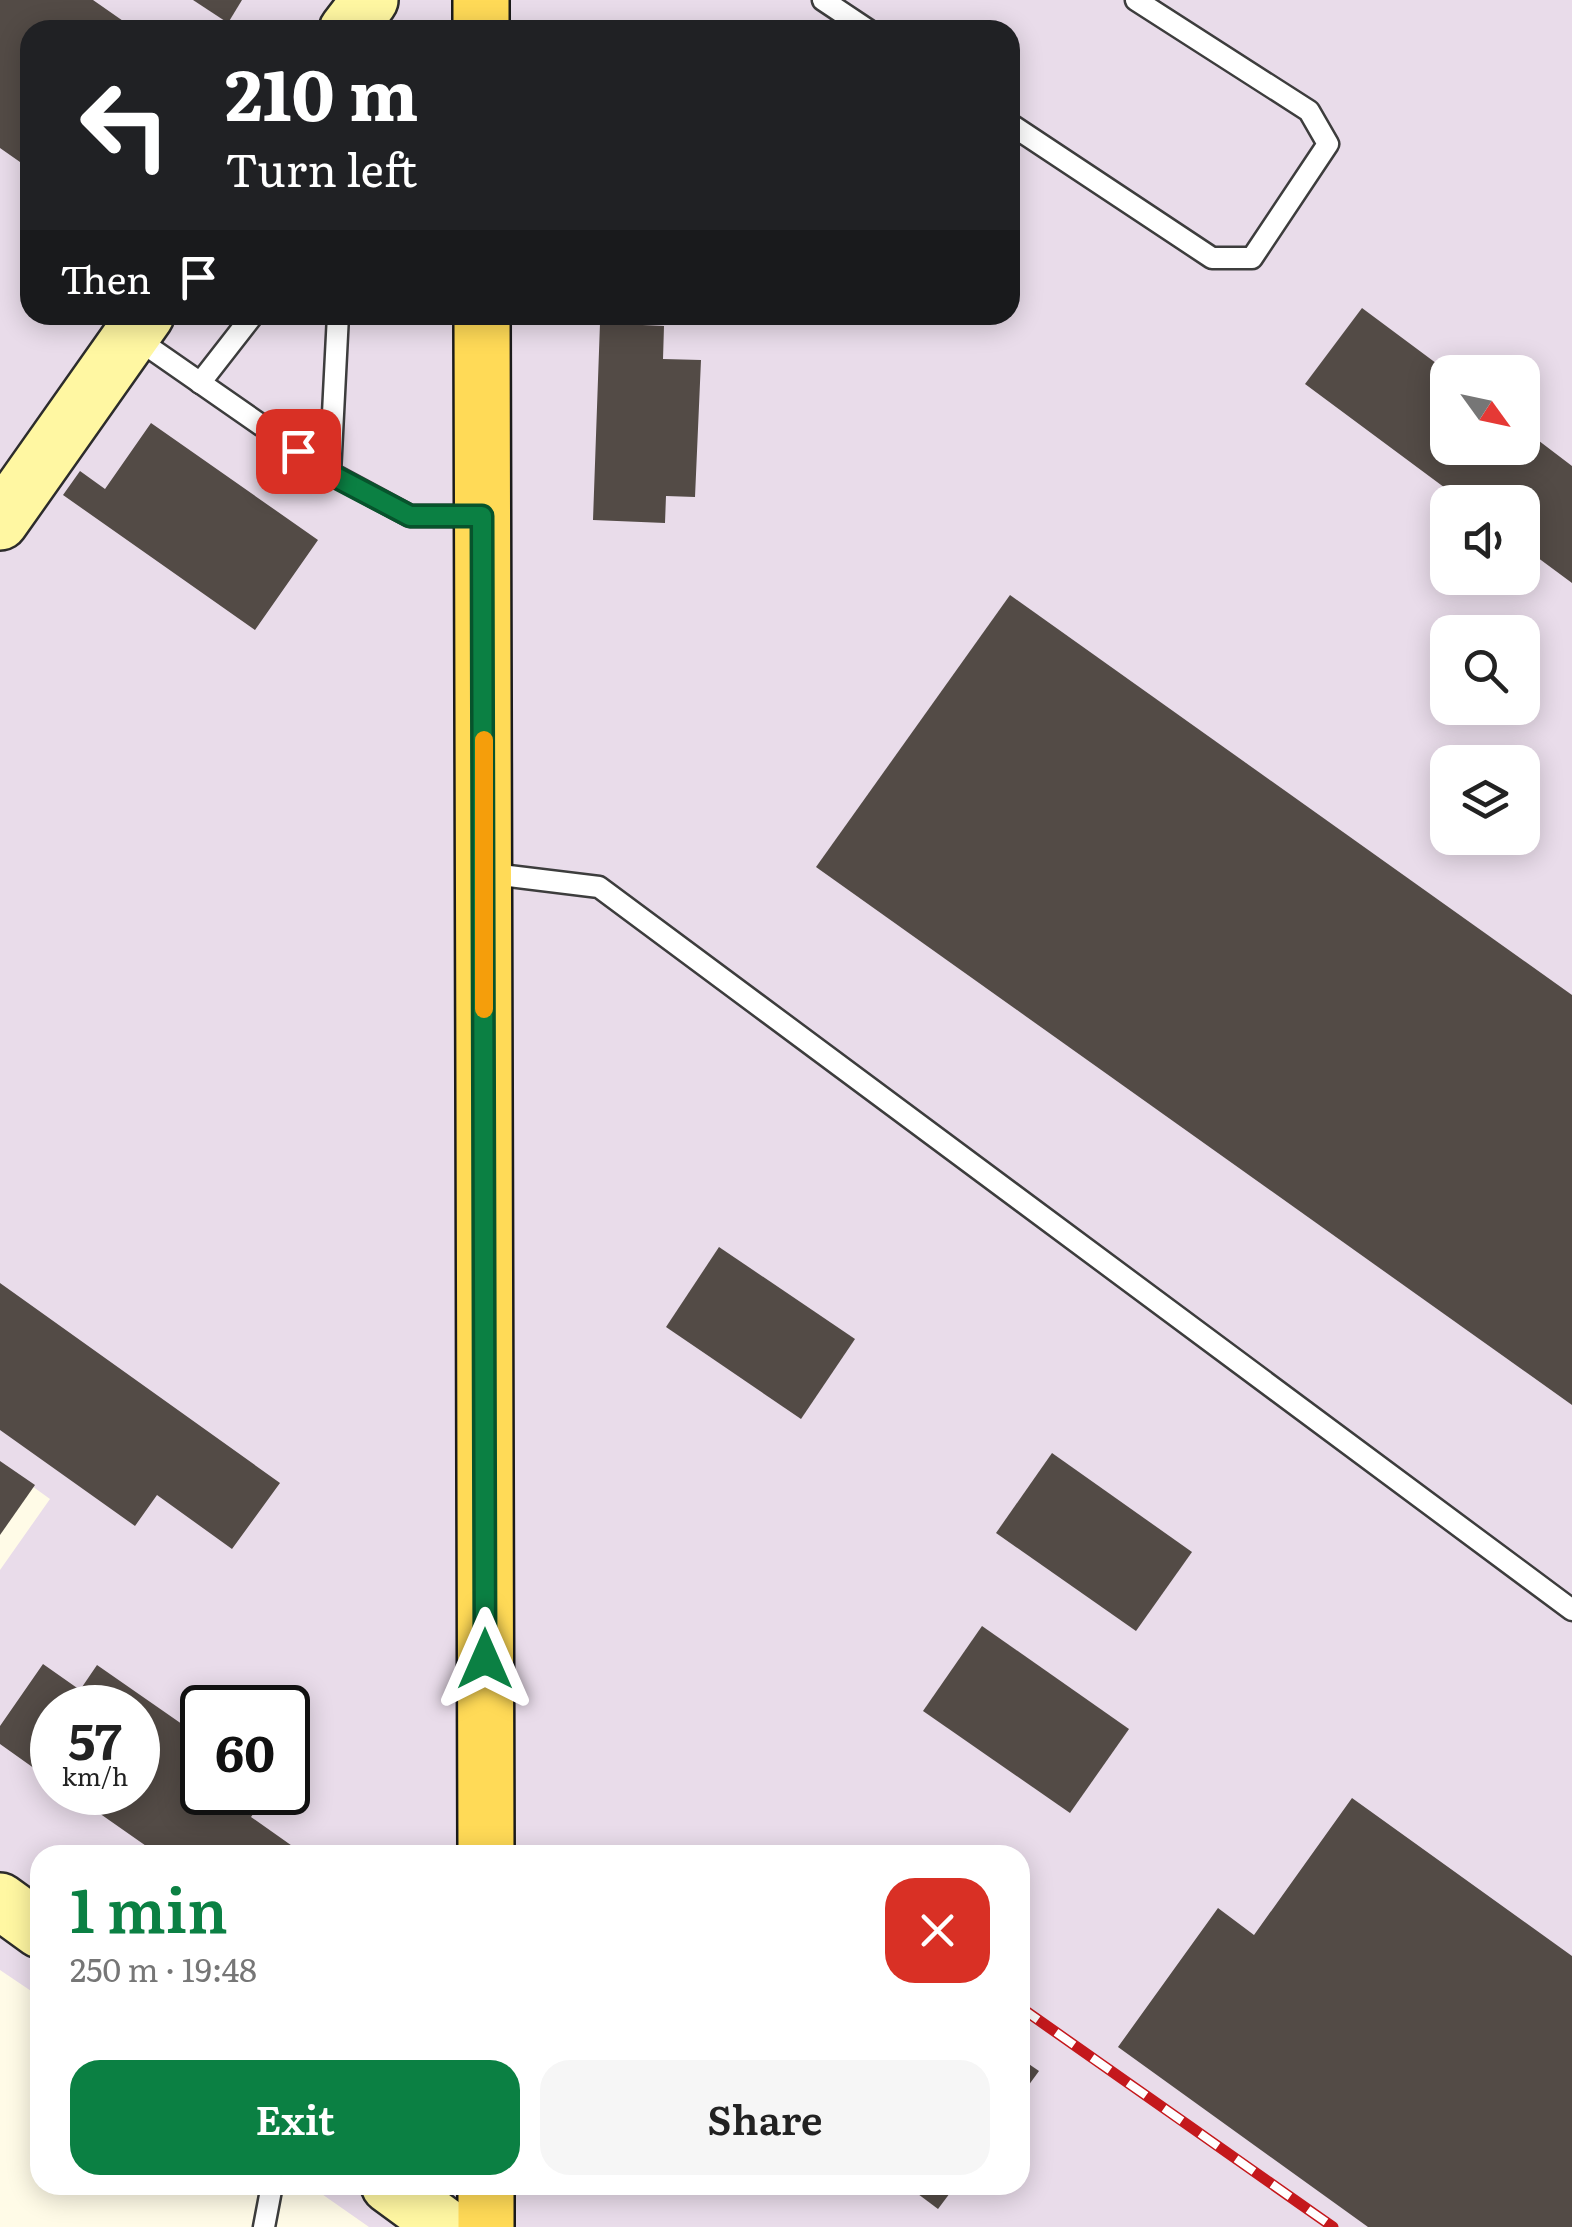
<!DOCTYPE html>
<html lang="en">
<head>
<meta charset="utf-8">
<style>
	body { margin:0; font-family:Literata,serif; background:#f6f6f6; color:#222; height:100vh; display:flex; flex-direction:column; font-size:38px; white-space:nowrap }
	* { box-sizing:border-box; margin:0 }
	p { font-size:32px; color:#767676 }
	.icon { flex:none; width:55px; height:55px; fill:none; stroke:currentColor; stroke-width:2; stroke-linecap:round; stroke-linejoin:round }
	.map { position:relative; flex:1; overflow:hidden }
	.side { position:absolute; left:30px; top:1845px; width:1000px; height:350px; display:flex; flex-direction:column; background:#fff; border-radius:30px; box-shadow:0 5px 25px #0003 }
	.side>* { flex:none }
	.banner { position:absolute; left:20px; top:20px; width:1000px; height:305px; border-radius:30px; box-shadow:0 5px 25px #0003; background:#202124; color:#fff; overflow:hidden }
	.needle { width:65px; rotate:123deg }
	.tools { position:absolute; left:1430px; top:355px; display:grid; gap:20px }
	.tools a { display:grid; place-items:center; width:110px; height:110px; border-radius:20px; background:#fff; box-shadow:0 5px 25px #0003; font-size:50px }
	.speed { position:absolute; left:30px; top:1685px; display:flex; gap:20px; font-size:50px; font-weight:700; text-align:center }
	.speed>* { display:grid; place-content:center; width:130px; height:130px; border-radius:50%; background:#fff; box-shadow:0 5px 25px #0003; line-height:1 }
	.speed small { font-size:25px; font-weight:400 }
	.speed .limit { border:5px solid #111; border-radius:15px; background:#fff; color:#111 }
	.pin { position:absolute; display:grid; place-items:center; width:85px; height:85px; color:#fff; margin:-42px; border-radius:20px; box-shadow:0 5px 15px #0006 }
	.me { position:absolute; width:110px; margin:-55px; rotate:0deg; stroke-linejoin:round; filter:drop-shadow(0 0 8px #0008) }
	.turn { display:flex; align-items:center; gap:35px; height:210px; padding:0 40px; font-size:45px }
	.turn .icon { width:130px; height:130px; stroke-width:2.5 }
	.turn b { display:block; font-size:70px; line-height:85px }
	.then { display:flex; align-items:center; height:95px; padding:0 40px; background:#0003; gap:20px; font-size:38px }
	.round { display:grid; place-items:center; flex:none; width:105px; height:105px; border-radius:30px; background:#f6f6f6 }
	.summary { display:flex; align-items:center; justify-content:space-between; height:170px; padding:0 40px }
	h1 { font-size:60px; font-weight:600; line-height:75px; color:#0b8043 }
	.button { display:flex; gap:20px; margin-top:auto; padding:20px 40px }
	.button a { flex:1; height:115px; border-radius:30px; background:#0b8043; color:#fff; font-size:40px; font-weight:600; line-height:115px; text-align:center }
	.button a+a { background:#f6f6f6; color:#222 }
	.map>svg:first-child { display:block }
</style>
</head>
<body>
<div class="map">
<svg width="1572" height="2227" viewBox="0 0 1572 2227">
	<rect width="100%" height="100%" fill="#fffbe7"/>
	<path fill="#e9dcea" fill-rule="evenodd" d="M0 0H1572V2227H369L309 2185H1020V1855H40V1997L0 1970V1570L50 1499 0 1463ZM30 30H1010V315H30ZM1448 372H1522V448H1448ZM1448 502H1522V578H1448ZM1448 632H1522V708H1448ZM1448 762H1522V838H1448ZM52 1708H138V1792H52ZM202 1708H288V1792H202Z"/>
	<g fill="#534b46">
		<polygon points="0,0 93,0 136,30 30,30 30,169 0,148"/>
		<polygon points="193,0 242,0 228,23"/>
		<polygon points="1362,308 1448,372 1448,448 1522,448 1522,428 1572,466 1572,583 1522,546 1522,502 1464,502 1305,384"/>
		<polygon points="600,323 664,326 663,359 701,360 695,497 666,496 665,523 593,520"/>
		<polygon points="151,423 318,540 255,630 63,495 80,471 105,489"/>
		<polygon points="1010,595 1572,995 1572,1405 816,867"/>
		<polygon points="719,1247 855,1339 801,1419 666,1327"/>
		<polygon points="0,1283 280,1483 232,1549 157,1495 135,1526 0,1430"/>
		<polygon points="1052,1453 1192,1552 1136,1631 996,1533"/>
		<polygon points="0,1461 35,1485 0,1535"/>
		<polygon points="982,1626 1129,1729 1070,1813 923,1711"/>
		<polygon points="43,1664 80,1690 97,1665 202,1738 202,1792 268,1792 251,1817 305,1855 159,1855 69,1792 138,1792 138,1708 52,1708 52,1781 0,1744 0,1726"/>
		<polygon points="1352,1798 1572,1956 1572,2227 1368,2227 1118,2047 1218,1908 1254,1935"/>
		<polygon points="1020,2058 1039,2071 1020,2097"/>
		<polygon points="906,2185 956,2185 938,2209"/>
	</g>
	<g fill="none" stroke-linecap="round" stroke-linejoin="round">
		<defs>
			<g id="lane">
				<polyline points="823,0 868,30"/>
				<polyline points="1010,124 1212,258 1252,258 1328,144 1309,111 1136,0"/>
				<polyline points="133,336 330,473 410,516 480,516"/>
				<polyline points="200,383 253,315"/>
				<polyline points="330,473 338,315"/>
				<polyline points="484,873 599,887 1572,1610"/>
				<polyline points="264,2227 272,2185"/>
			</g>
			<g id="secondary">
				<polyline points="347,30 370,0"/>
				<polyline points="0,522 146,315"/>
				<polyline points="0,1901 40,1930"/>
				<polyline points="389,2185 446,2227"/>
			</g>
			<g id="primary">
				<polyline points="481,0 481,30"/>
				<polyline points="482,315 486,1855"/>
				<polyline points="486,2185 486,2227"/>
			</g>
		</defs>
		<use href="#lane" stroke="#3d3d3d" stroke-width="25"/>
		<use href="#secondary" stroke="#2c2c2c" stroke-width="60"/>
		<use href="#primary" stroke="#1b1b1b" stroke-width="60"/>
		<use href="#lane" stroke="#fff" stroke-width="20"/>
		<use href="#secondary" stroke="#fff7a2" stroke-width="55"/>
		<use href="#primary" stroke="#ffda57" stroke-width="55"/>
		<defs>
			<polyline id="rail" points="1020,2007 1333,2227"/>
		</defs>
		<use href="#rail" stroke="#c4181c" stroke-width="11"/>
		<use href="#rail" stroke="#fff" stroke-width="8" stroke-dasharray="22" stroke-linecap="butt"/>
	</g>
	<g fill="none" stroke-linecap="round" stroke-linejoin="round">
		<defs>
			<polyline id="route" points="298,451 330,474 410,516 482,516 485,1659"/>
		</defs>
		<use href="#route" stroke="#07532c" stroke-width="25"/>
		<use href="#route" stroke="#0b8043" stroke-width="18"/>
		<polyline stroke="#f59e0b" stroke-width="18" points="484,740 484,1009"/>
	</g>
</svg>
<div class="tools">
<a><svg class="needle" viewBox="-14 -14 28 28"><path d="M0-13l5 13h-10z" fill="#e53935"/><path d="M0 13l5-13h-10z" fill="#767676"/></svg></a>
<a><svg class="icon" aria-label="sound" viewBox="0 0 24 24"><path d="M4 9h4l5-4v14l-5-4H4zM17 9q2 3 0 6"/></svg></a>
<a><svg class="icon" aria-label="search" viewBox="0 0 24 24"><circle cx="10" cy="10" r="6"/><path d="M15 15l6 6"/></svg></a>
<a><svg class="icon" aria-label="layers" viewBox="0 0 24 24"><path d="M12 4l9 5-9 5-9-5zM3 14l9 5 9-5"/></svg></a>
</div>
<div class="speed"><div>57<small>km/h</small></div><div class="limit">60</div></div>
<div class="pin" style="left:298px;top:451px;background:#d93025"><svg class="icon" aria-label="arrive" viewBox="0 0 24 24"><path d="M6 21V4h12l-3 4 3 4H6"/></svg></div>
<svg class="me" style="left:485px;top:1659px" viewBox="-20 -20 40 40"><path d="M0-17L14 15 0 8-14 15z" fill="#0b8043" stroke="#fff" stroke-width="4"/></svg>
<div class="banner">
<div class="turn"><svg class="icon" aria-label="left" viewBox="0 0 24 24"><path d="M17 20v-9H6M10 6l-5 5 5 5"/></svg><div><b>210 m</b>Turn left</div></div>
<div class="then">Then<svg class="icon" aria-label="arrive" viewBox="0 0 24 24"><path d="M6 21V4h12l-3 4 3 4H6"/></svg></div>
</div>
<section class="side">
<div class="summary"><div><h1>1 min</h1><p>250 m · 19:48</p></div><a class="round" style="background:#d93025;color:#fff"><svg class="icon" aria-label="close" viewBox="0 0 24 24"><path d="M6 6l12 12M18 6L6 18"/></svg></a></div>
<div class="button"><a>Exit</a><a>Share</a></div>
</section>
</div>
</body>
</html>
